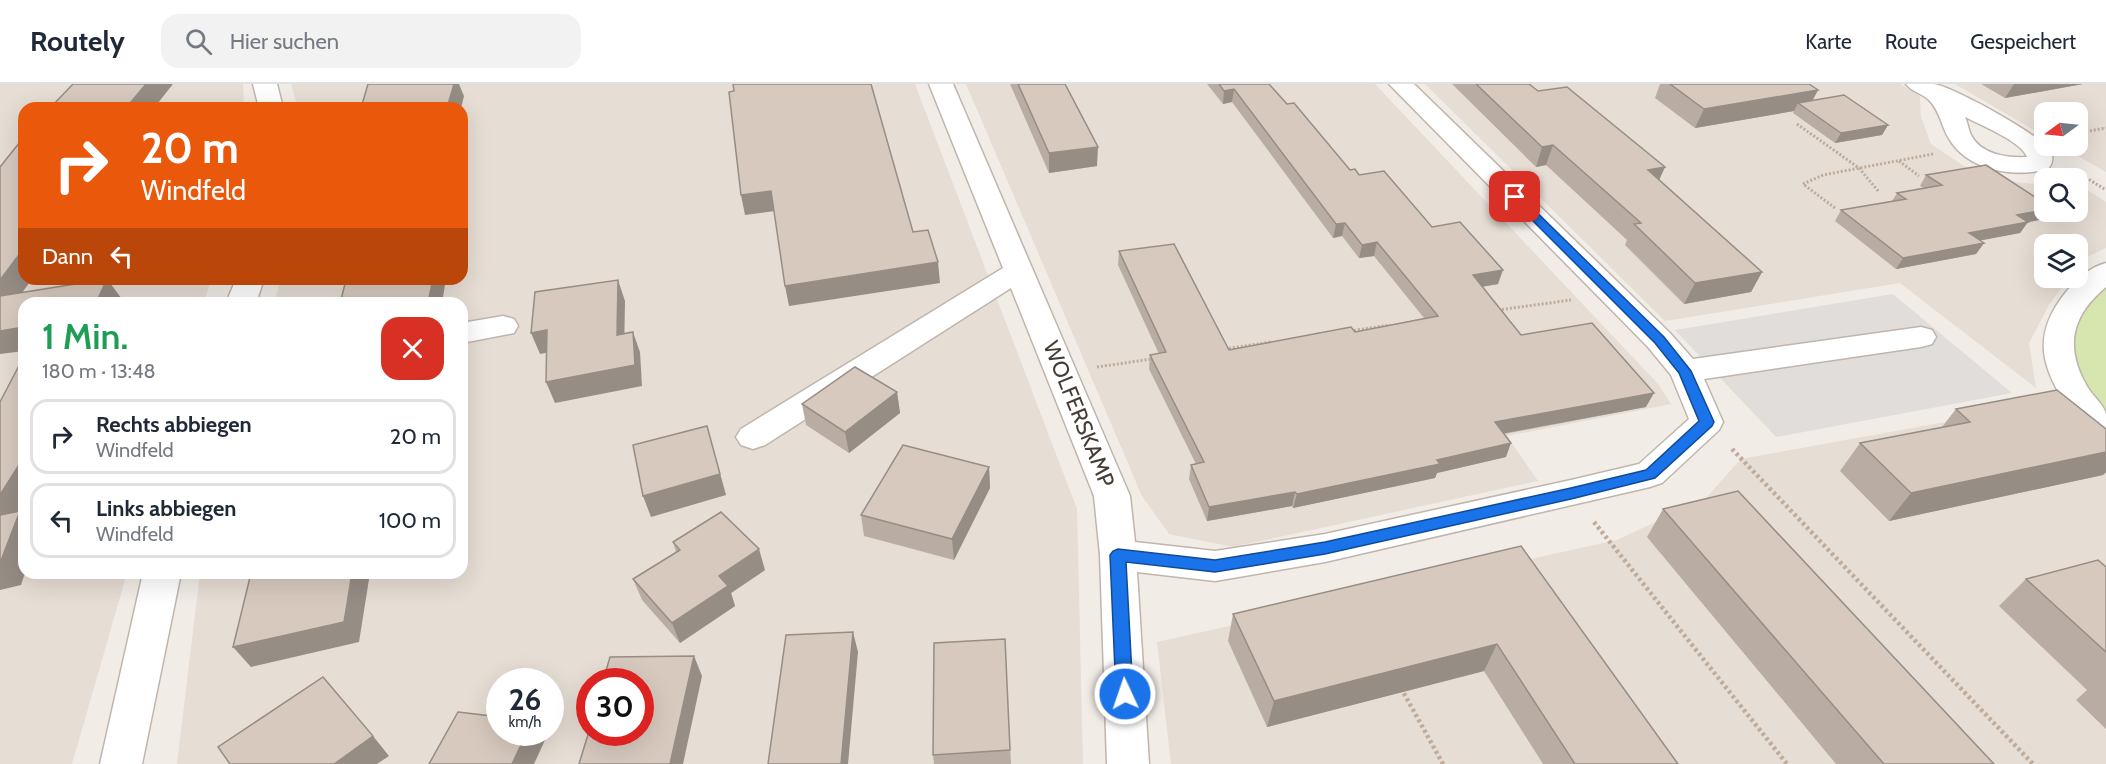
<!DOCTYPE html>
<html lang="de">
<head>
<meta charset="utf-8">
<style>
	body { margin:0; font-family:Cabin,sans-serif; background:#f2f2f3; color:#1f2937; height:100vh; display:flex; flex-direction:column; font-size:22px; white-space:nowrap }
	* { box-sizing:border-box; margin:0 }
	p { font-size:20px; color:#747a83 }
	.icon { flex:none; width:33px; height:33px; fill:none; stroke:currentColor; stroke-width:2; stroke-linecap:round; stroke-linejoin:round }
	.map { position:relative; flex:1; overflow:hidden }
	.details { position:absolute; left:18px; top:213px; width:450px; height:282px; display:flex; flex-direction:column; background:#fff; border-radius:18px; box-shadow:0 6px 24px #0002 }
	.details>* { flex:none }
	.top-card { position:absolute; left:18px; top:18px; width:450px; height:183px; border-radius:18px; box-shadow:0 6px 24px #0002; background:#ea580c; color:#fff; overflow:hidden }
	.needle { width:39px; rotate:255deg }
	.fabs { position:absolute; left:2034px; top:18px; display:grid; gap:12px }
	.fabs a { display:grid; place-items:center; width:54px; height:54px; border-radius:12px; background:#fff; box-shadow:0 6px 24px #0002; font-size:30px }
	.speed { position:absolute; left:486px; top:584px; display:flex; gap:12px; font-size:30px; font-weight:700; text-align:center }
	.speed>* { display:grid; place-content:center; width:78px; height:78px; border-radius:50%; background:#fff; box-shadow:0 6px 24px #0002; line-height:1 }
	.speed small { font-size:15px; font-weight:400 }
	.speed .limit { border:9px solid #d22; background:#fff; color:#111 }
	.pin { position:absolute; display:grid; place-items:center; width:51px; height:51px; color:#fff; margin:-26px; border-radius:12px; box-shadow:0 3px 9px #0006 }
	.me { position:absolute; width:66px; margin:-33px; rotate:357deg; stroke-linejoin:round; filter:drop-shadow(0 0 4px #0008) }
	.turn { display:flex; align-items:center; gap:21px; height:126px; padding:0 24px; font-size:27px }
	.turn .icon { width:78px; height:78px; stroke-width:2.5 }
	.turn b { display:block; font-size:42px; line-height:51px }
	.then { display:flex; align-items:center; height:57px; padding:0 24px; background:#0003; gap:12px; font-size:22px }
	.round { display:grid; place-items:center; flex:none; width:63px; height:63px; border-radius:18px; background:#f2f2f3 }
	.headline { display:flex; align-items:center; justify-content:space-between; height:102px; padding:0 24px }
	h1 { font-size:36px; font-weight:600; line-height:45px; color:#1e9e55 }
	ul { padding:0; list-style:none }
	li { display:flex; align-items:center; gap:18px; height:75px; margin:0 12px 9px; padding:0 12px; border:3px solid #e0e1e3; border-radius:18px }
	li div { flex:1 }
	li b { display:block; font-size:22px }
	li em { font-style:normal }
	header { display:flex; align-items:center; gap:36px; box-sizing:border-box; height:84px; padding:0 30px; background:#fff; border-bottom:2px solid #e0e1e3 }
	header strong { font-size:28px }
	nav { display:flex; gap:33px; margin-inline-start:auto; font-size:21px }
	.search { width:420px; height:54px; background:#f2f2f3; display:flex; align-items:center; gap:15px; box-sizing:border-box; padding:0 21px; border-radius:18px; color:#747a83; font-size:22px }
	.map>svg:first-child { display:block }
</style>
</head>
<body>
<header>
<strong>Routely</strong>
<div class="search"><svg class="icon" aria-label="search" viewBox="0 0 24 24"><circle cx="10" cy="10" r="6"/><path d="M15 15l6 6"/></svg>Hier suchen</div>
<nav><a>Karte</a><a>Route</a><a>Gespeichert</a></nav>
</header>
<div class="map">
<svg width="2106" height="680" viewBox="0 0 2106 680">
	<rect width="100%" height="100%" fill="#f2ece6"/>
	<g fill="#e6ddd4" fill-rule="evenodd">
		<polygon points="0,0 243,0 244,24 24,24 24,195 211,195 204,219 24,219 24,489 127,489 72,680 0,680"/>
		<path d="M291 0H915L1077 425 1083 680H177L200 489H462V219H274L281 195H462V24H298ZM500 597H550V648H500ZM590 597H640V648H590Z"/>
		<polygon points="966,0 1375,0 1659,301 1671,320 1507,352 1538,397 1233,463 1169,450 1142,412"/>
		<polygon points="1425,0 1900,0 1920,12 1921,33 1931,60 1964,82 2006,97 2044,101 2044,128 2078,128 2078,100 2106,118 2106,164 2083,175 2078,182 2078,160 2044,160 2044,194 2069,194 2049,221 2029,259 2036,304 1900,199 1665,237"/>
		<polygon points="1955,0 2106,0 2106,88 2060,62 2078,62 2078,28 2044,28 2044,52"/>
		<polygon points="2050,319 2106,384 2106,680 1171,680 1157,558 1617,456 1705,415 1741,375"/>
	</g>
	<polygon fill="#d7e6af" points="2106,188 2106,351 2058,256"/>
	<polygon fill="#e0dddb" points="1893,210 2012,309 1776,353 1675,246"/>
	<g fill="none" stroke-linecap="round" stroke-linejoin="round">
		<defs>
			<g id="minor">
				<polygon points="253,0 277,0 283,24 259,24"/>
				<polygon points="929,0 953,0 1130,412 1135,458 1215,467 1325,450 1571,396 1639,380 1689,335 1671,291 1648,263 1389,0 1414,0 1670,249 1693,275 1921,243 1932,246 1936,253 1932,260 1921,263 1704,295 1723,338 1719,346 1662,399 1650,403 1325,478 1215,497 1137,488 1149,680 1107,680 1100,471 1094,412 1011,204 765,361 753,365 741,361 736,353 741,345 1003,184"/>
				<path d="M1906 0C1915 0 1925 0 1934 0 1954 3 2044 53 2051 68 2054 75 2052 80 2048 85 2013 94 1967 87 1948 53 1941 41 1940 27 1929 16 1922 9 1912 8 1906 0ZM1965 33C1981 41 2022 58 2027 73 2008 74 1981 71 1971 51 1968 45 1968 39 1965 33Z"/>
				<path d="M2106 179V203C2071 232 2064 264 2088 304 2093 312 2105 322 2106 331 2106 341 2106 353 2106 363 2089 358 2081 343 2071 329 2042 284 2030 253 2066 208 2076 196 2090 183 2106 179Z"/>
				<polygon points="236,195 264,195 256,219 226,219"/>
				<polygon points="503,232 514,235 518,242 514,249 462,259 462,239"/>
				<polygon points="143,489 181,489 142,680 100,680"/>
			</g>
		</defs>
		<use href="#minor" stroke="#c0b5ac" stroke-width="3"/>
		<g stroke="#bfab9a" stroke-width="3" stroke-dasharray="2 2" stroke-linecap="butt">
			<polyline points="1797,40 1859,84 1879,108"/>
			<polyline points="2078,49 2106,44"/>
			<polyline points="1899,77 1919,92"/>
			<polyline points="2072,85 2106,106"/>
			<polyline points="1835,124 1803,100 1823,91 1933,70"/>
			<polyline points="1498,226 1571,216"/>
			<polyline points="1350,247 1390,241"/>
			<polyline points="1225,265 1271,258"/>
			<polyline points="1097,283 1152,275"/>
		</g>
		<g stroke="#bfab9a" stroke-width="4.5" stroke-dasharray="3 3" stroke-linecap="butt">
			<polyline points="1732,365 2033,680"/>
			<polyline points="1594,438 1787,680"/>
			<polyline points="1401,604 1443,680"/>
		</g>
		<use href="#minor" fill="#fff" fill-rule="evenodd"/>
	</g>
	<g fill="#b9ada3">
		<polygon points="1010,0 1065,0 1097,82 1049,89"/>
		<polygon points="1207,0 1269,0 1350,86 1359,91 1432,143 1498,200 1482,203 1521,251 1646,323 1504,350 1506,373 1437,389 1435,394 1293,424 1292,422 1207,437 1189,395 1191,381 1196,380 1149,285 1150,271 1159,270 1118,181 1119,167 1229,266 1355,248 1424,234 1374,172 1359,174 1342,152 1333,154 1232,18 1223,20"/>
		<polygon points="1452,0 1529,0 1538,7 1665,83 1659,95 1762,188 1751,208 1684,220 1625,161 1627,156 1546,81 1536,83"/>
		<polygon points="1660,0 1809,0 1818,6 1812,17 1888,41 1882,51 1835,59 1793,29 1794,27 1695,44 1655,14"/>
		<polygon points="1981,0 2083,0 2005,14"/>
		<polygon points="1926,91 2044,128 2050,128 2044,135 2028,138 2020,149 1980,156 1984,159 1976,170 1896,185 1835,137 1841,126 1892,117 1897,109 1924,104 1920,102"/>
		<polygon points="897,308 900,329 849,369 806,341 802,320"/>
		<polygon points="1956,325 2106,345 2106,388 2103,391 1889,437 1840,387 1860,359 1942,343"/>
		<polygon points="989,383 990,404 954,476 864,452 861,431"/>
		<polygon points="1663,425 1994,680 1836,680 1647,453"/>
		<polygon points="673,458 765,486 731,509 735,522 680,559 642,516 633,495 676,468"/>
		<polygon points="1521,462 1678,680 1543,680 1484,587 1267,643 1228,557 1233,530"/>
		<polygon points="2106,483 2106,645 2076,616 2087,606 1999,522 2026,495"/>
		<polygon points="1005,555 1011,680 934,680 933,671"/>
	</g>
	<g fill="#968d85">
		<polygon points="146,0 173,0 154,24 126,24"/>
		<polygon points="454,0 459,0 464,12 461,24 447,24"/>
		<polygon points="2014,0 2083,0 2005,14"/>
		<polygon points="1234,5 1232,18 1223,20 1224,7"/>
		<polygon points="1818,6 1808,25 1798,19 1794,27 1695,44 1704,25"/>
		<polygon points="1888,41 1882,51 1835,59 1841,49"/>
		<polygon points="1553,61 1546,81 1536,83 1542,63"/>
		<polygon points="1098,63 1097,82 1049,89 1049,69"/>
		<polygon points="1665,83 1656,103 1648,86"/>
		<polygon points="771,107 775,127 745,131 741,111"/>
		<polygon points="2044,126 2044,128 2050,128 2044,135 2009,142 2017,131"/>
		<polygon points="2028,138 2020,149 1962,160 1969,149"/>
		<polygon points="1345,139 1342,152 1333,154 1336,140"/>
		<polygon points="1377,158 1374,172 1359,174 1362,161"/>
		<polygon points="1984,159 1976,170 1896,185 1903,174"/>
		<polygon points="24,164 24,195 32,195 3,235 0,232 0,196"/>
		<polygon points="938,178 940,199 789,222 785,202"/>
		<polygon points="1503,186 1498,200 1468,205 1473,191"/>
		<polygon points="1762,188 1751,208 1684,220 1695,199"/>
		<polygon points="107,195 122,215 121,219 96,219"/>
		<polygon points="433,195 446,195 442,219 428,219"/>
		<polygon points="618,196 625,217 624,271 617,251"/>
		<polygon points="24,243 24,267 0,270 0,247"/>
		<polygon points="547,246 556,267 540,270 531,249"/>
		<polygon points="633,248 640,268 642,302 555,319 546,298"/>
		<polygon points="897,308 900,329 849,369 845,348"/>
		<polygon points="1654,309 1646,323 1489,352 1495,338"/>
		<polygon points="707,342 726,411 651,433 643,412"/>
		<polygon points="1511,359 1506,373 1437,389 1435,394 1293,424 1297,410 1437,376"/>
		<polygon points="2106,368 2106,388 2103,391 1889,437 1911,409"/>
		<polygon points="24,373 24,425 22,429 24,431 24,489 25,489 21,501 0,506 0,411"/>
		<polygon points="989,383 990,404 954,476 952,455"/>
		<polygon points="1295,408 1292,422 1207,437 1209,423"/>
		<polygon points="759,465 765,486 731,509 735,522 680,559 672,539 719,492"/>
		<polygon points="352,489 370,489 359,558 251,583 233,563"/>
		<polygon points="853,548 858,568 848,680 841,680"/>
		<polygon points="1497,560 1484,587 1267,643 1274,617"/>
		<polygon points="694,572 702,592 683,680 670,680"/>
		<polygon points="527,648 540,648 545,656 534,680 512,680"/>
		<polygon points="373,652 389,672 377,680 334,680"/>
	</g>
	<g fill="#d7c9be" stroke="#968d85" stroke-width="1.5">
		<polygon points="73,0 146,0 126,24 50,24"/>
		<polygon points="368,0 454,0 447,24 361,24"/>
		<polygon points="733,0 871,0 913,148 928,146 938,178 785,202 771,107 741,111 729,8 734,7"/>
		<polygon points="1018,0 1065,0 1098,63 1049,69"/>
		<polygon points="1219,0 1269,0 1287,20 1294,19 1350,86 1355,85 1359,91 1384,87 1432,143 1460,138 1503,186 1473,191 1521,251 1592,239 1654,309 1495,338 1511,359 1437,376 1440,380 1297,410 1295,408 1209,423 1191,381 1204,378 1150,271 1166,268 1119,167 1174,160 1229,266 1351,243 1355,248 1438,232 1377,158 1362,161 1345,139 1336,140 1234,5 1224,7"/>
		<polygon points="1476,0 1529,0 1538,7 1567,3 1665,83 1648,86 1762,188 1695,199 1634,140 1641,139 1553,61 1542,63"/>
		<polygon points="1670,0 1809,0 1818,6 1704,25"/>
		<polygon points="1844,11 1888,41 1841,49 1798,19"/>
		<polygon points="24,53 24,164 0,196 0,83"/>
		<polygon points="1986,81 2044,119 2044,126 2017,131 2028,138 1969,149 1984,159 1903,174 1841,126 1906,115 1897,109 1942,101 1926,91"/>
		<polygon points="107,195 96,219 24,219 24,243 0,247 0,212"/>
		<polygon points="352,195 433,195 428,219 340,219 345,200 351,199"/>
		<polygon points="618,196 617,251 633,248 635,281 546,298 547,246 531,249 535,208"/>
		<polygon points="24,272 24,373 0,411 0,318"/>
		<polygon points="855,283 897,308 845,348 802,320"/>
		<polygon points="2057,306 2106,345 2106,368 1911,409 1860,359 1970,338 1956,325"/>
		<polygon points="707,342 720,390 643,412 633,361"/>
		<polygon points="903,361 989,383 952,455 861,431"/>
		<polygon points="1738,407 1994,680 1884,680 1663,425"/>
		<polygon points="20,427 0,479 0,431"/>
		<polygon points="721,428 759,465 719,492 728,502 672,539 633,495 680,466 673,458"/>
		<polygon points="1521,462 1678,680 1575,680 1497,560 1274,617 1233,530"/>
		<polygon points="2098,476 2106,483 2106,568 2026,495"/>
		<polygon points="251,489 352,489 344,538 233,563"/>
		<polygon points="853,548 841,680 768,680 786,551"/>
		<polygon points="1005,555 1010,666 933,671 934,559"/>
		<polygon points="694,572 670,680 579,680 590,644 590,648 640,648 640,597 603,597 610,573"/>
		<polygon points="323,593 373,652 334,680 230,680 218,663"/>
		<polygon points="458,628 500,633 500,648 527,648 512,680 429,680"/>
	</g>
	<polygon fill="#1a73e8" stroke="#114b97" stroke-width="1.5" points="1511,111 1519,111 1664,253 1691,287 1714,338 1712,342 1655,394 1571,415 1325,470 1215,488 1126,478 1133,610 1131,616 1125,618 1119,616 1116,610 1110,471 1113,467 1118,465 1215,476 1325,458 1571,404 1646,386 1699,337 1679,289 1655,259 1511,115"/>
	<g text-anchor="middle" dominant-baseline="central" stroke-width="6" stroke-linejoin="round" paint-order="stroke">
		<g font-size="22" fill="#453c35" stroke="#fff">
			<text transform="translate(1079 330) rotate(68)">WOLFERSKAMP</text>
		</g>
	</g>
</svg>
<div class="fabs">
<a><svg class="needle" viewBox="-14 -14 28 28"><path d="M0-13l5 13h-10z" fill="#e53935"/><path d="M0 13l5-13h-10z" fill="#747a83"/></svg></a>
<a><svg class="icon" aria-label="search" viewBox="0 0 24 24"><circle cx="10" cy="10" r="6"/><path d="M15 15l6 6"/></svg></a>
<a><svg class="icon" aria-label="layers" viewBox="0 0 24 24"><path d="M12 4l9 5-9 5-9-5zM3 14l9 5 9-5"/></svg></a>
</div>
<div class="speed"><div>26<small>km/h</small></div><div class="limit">30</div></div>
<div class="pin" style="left:1515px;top:113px;background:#d93025"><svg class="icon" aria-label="arrive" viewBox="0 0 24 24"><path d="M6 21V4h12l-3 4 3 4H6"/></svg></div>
<svg class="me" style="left:1125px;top:610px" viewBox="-20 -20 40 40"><circle r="17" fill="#1a73e8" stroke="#fff" stroke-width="3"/><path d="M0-11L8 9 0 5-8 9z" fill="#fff"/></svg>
<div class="top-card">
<div class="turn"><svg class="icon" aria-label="right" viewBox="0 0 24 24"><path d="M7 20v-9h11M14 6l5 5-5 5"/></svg><div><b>20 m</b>Windfeld</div></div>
<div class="then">Dann<svg class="icon" aria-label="left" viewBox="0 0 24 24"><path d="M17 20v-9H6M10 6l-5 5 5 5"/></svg></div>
</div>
<section class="details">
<div class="headline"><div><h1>1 Min.</h1><p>180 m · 13:48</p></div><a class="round" style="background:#d93025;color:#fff"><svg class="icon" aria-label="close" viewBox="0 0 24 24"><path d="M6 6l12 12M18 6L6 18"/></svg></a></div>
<ul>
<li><svg class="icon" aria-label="right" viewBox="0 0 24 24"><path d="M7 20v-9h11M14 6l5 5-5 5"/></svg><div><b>Rechts abbiegen</b><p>Windfeld</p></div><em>20 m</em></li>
<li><svg class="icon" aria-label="left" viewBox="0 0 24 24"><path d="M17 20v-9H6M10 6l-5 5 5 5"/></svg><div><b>Links abbiegen</b><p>Windfeld</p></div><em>100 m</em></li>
</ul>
</section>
</div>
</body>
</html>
